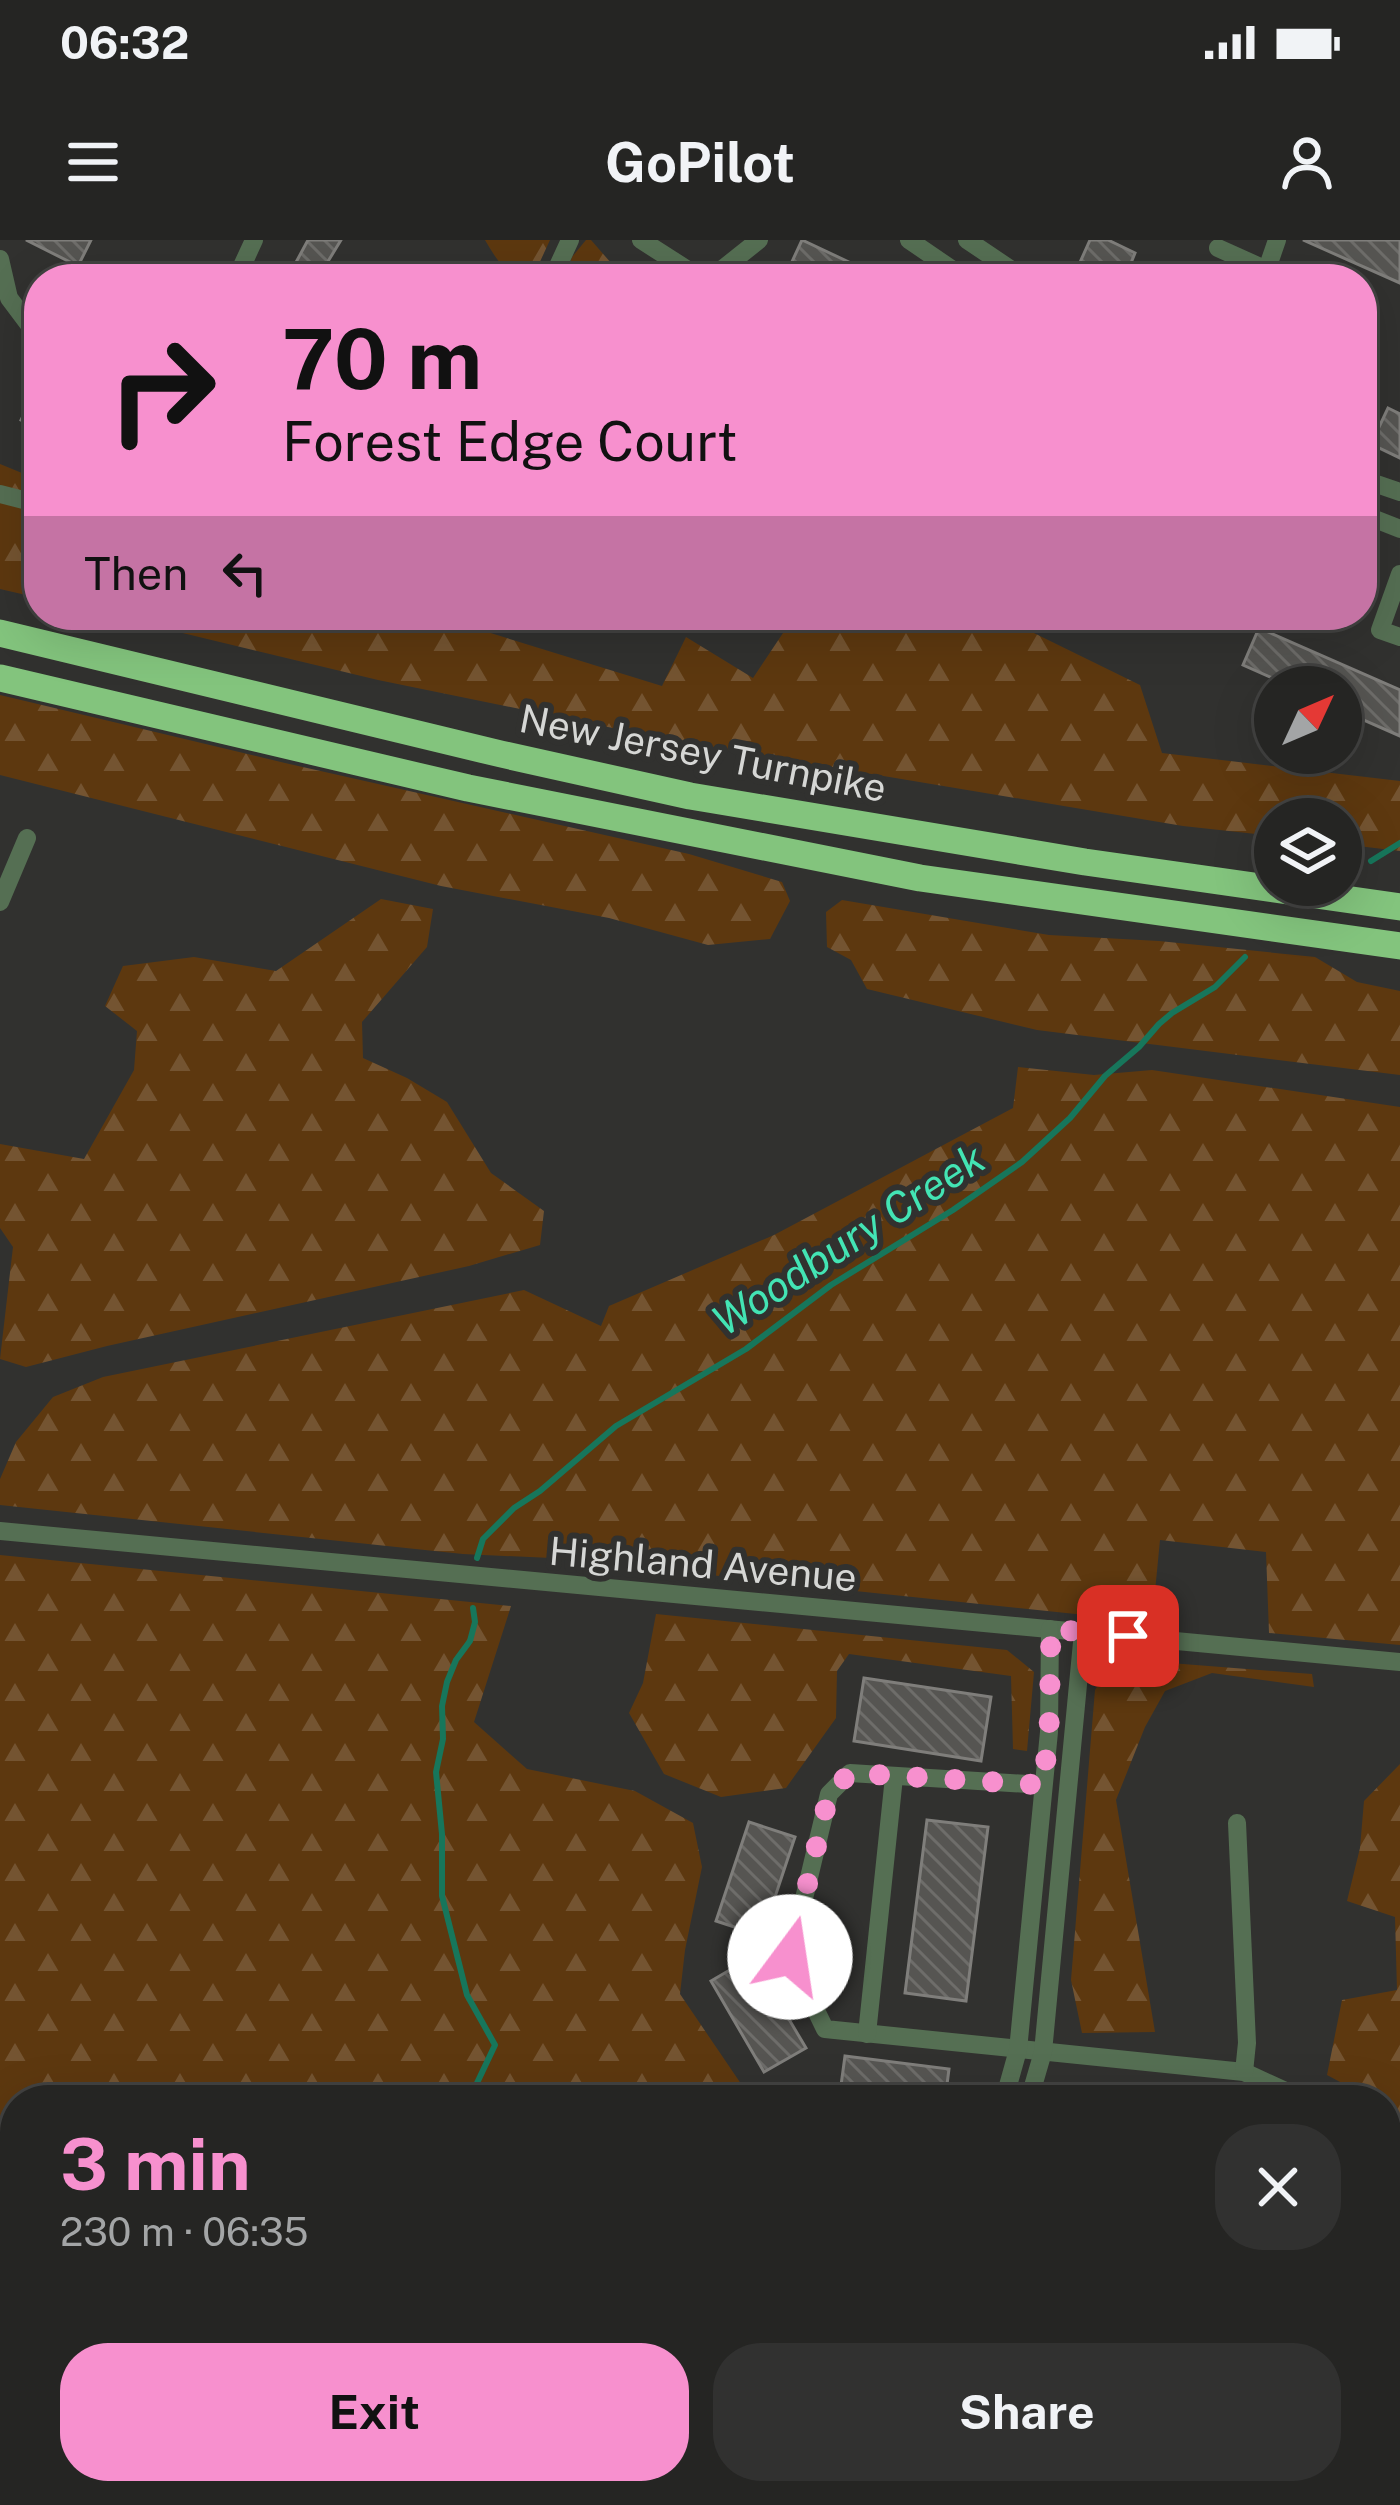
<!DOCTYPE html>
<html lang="en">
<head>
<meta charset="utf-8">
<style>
	body { margin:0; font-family:"Public Sans",sans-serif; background:#313130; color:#f1f3f6; height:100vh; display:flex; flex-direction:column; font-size:45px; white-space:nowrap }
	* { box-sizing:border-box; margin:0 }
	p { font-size:39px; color:#a3a5a6 }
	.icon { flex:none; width:66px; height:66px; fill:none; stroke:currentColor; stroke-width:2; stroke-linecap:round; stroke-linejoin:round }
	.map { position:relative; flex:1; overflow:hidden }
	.drawer { position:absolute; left:0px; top:1845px; width:1401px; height:420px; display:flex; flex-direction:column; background:#252523; border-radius:48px 48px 0 0; box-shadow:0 12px 48px #0002,0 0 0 3px #424241 }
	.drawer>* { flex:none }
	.top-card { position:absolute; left:24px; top:24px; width:1353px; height:366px; border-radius:48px; box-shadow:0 12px 48px #0002,0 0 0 3px #424241; background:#f790ce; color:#111; overflow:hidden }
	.needle { width:78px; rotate:46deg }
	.fabs { position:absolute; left:1254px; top:426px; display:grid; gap:24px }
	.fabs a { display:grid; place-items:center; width:108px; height:108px; border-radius:50%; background:#252523; box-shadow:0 12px 48px #0002,0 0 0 3px #424241; font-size:60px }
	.pin { position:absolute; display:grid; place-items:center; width:102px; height:102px; color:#fff; margin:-51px; border-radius:24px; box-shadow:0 6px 18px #0006 }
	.me { position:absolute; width:132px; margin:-66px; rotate:14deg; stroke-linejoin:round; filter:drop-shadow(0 0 9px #0008) }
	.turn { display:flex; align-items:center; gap:42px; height:252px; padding:0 60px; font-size:54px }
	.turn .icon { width:156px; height:156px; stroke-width:2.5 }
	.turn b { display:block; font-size:84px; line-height:102px }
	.then { display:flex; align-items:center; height:114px; padding:0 60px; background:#0003; gap:24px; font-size:45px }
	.round { display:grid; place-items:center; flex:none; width:126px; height:126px; border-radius:48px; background:#313130 }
	.summary { display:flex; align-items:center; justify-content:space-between; height:204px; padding:0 60px }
	h1 { font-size:72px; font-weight:700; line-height:90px; color:#f790ce }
	.primary-button { display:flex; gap:24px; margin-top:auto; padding:24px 60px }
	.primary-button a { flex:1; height:138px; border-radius:48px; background:#f790ce; color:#111; font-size:48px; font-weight:700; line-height:138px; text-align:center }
	.primary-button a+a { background:#313130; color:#f1f3f6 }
	.status { display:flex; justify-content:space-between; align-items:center; height:84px; padding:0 60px; background:#252523; direction:ltr }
	.status svg { height:33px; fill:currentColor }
	header { display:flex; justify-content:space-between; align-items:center; height:156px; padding:0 60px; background:#252523; font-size:54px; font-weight:700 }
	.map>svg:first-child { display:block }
</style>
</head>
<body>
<div class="status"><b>06:32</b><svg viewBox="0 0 49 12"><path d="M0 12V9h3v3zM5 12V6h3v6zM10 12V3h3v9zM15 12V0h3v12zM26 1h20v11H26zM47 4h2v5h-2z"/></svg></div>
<header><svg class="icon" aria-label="menu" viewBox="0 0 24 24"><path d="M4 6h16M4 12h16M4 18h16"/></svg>GoPilot<svg class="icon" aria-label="person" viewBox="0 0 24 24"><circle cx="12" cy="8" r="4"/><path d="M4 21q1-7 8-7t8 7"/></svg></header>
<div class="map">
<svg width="1400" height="2265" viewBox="0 0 1400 2265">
	<defs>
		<pattern id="forest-firs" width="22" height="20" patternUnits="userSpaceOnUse" patternTransform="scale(3)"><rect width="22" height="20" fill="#5d380f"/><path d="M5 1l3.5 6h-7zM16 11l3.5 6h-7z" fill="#745431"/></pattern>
		<pattern id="building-back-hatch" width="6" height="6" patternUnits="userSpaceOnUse" patternTransform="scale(3)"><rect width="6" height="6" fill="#565552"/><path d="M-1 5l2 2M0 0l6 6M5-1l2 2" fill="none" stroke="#6e6d6a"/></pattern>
	</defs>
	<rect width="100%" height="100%" fill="#31312f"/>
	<g fill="url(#forest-firs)">
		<path d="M485 0H550L532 39C507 39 497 20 485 0Z"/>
		<polygon points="586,0 591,0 625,39 564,39 572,17"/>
		<polygon points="0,224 39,240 39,358 0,349"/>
		<polygon points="108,375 432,375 662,446 686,397 753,438 795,375 997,375 1140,445 1162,513 1400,541 1400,611 1341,604 1341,579 1275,579 1275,596 1183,586 686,503 378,440"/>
		<polygon points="0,455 285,523 689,614 782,642 790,661 770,699 708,705 609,678 441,646 0,535"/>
		<polygon points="381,659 433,669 427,707 362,782 363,818 407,838 447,862 491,933 544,971 540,1005 469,1026 107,1106 26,1127 0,1119 13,1007 0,988 0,904 84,919 134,830 137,791 105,766 123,726 194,717 276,731"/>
		<polygon points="842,660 1049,695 1159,701 1315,717 1357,742 1400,751 1400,835 1037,790 867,749 851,720 827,707 826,672"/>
		<polygon points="1018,827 1094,835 1152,830 1400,867 1400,1405 1269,1393 1266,1312 1160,1300 1152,1382 730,1338 639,1322 463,1314 0,1265 0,1239 16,1202 53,1157 103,1137 524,1050 601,1086 609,1066 774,995 1013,868"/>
		<polygon points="0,1315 511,1366 474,1482 527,1529 635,1551 693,1583 702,1627 685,1710 680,1754 752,1860 15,1860 15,2250 615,2250 612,2264 0,2265"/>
		<polygon points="656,1374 1007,1410 1034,1432 1027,1511 1013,1509 1011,1436 849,1414 837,1431 836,1478 786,1548 721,1557 664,1534 629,1473 643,1443"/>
		<polygon points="1132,1420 1312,1434 1314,1447 1212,1433 1165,1451 1145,1487 1116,1560 1155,1792 1082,1793 1071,1740 1095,1450 1111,1426"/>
		<polygon points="1400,1524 1400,1885 1386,1869 1386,1860 1374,1860 1327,1835 1342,1760 1397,1750 1395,1677 1347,1661 1360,1608 1364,1561"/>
		<polygon points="1072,1845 1209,1854 1203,1860 1059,1860"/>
		<polygon points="854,2250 1241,2250 1251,2265 849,2265"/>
	</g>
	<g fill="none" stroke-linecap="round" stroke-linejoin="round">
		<g stroke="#17765b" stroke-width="6">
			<polyline points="1371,621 1400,603"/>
			<polyline points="477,1318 483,1299 514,1268 540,1251 616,1186 746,1109 831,1045 953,970 1022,922 1070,878 1105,836 1139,807 1159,784 1172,773 1215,747 1245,717"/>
			<polyline points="473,1368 475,1382 470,1401 456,1420 447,1442 442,1466 443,1499 436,1532 442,1594 442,1656 467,1755 495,1805 477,1843 474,1860"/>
			<polyline points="349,2265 351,2250"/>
		</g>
	</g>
	<g fill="url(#building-back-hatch)" stroke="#7f7e7b" stroke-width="3">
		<polygon points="26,0 91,0 78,26"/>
		<polygon points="308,0 341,0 327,23 332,25 325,39 287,39"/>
		<polygon points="802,0 885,39 784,39"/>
		<polygon points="1090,0 1108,0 1135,13 1131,23 1166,39 1098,39 1077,29"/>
		<polygon points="1303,0 1400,0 1400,43"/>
		<polygon points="39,143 39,189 21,180"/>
		<polygon points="1388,168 1400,174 1400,218 1371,204"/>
		<polygon points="1259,388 1400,450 1400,496 1341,470 1341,447 1287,447 1277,443 1279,441 1243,425"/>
		<polygon points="864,1438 991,1457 981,1521 854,1501"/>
		<polygon points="927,1580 988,1587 966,1761 905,1753"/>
		<polygon points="749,1582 795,1597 762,1696 716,1681"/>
		<polygon points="752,1717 806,1808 764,1832 711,1741"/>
		<polygon points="845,1816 949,1829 945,1860 839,1860"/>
		<polygon points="640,2250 688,2250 685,2265 636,2265"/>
	</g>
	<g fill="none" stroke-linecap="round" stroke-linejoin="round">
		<g stroke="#556f53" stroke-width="18">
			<polyline points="641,0 702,39"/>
			<polyline points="909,0 966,39"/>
			<polyline points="967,0 1025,39"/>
			<polyline points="1218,8 1287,39"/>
			<polyline points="0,19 9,58 39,98"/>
			<polyline points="1267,29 1277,0"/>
			<polyline points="236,39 254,0"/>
			<polyline points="552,39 570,0"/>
			<polyline points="710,39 759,0"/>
			<polyline points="1362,239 1400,252"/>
			<polyline points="0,254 39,264"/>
			<polyline points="1362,274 1400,289"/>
			<polyline points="1400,334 1380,390 1400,397"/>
			<polyline points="711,375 719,380"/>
			<polyline points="0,662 27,598"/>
			<polyline points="0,1291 1400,1422"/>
			<polyline points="1043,1545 850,1533 829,1554 790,1717 825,1789 1244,1832 1305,1860"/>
			<polyline points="1237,1583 1247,1803 1244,1832"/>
			<polyline points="867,1794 894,1537"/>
			<polyline points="1004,1860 1018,1810 1049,1492 1050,1389"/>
			<polyline points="1029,1860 1043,1812 1083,1392"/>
			<polyline points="1386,1920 1400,1938"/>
			<polyline points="1386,2163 1400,2163"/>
			<polyline points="1296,2250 1352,2265"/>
			<polyline points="719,2265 722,2250"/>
			<polyline points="803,2265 809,2250"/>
			<path d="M1366 2265C1390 2256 1394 2239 1400 2216"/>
		</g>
		<g stroke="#83c47d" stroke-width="27">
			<polyline points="0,393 501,514 690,556 1085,622 1400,667"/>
			<polyline points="0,438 468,548 920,638 1400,706"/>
		</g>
	</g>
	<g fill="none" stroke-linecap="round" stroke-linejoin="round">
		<polyline stroke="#f790ce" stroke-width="21" stroke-dasharray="0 37.8" points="790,1717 829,1554 850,1533 1043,1545 1049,1492 1051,1389 1128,1396"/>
	</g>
	<g text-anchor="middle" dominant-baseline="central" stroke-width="12" stroke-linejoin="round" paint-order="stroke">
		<g font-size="39" fill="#d6d7d5" stroke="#31312f">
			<text transform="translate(703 513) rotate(11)">New Jersey Turnpike</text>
			<text transform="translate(703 1324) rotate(5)">Highland Avenue</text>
		</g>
		<g font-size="42" font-style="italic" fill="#43e4b4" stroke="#31312f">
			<text transform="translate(848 999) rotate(-33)">Woodbury Creek</text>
		</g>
	</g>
</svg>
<div class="fabs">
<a><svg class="needle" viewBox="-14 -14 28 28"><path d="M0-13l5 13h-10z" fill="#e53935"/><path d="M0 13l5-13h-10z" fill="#a3a5a6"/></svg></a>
<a><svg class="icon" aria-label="layers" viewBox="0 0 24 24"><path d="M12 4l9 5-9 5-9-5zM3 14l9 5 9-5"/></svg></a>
</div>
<div class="pin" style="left:1128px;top:1396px;background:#d93025"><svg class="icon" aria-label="arrive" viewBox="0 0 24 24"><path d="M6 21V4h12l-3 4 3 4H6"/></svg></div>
<svg class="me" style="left:790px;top:1717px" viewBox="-20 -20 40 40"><circle r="19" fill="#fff"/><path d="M0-13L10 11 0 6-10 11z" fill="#f790ce"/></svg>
<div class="top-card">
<div class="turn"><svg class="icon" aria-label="right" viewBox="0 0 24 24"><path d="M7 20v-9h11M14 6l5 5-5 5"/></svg><div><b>70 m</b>Forest Edge Court</div></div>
<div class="then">Then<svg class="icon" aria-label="left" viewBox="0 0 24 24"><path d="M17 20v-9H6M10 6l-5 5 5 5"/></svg></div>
</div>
<section class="drawer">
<div class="summary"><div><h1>3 min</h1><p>230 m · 06:35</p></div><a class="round"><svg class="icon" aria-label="close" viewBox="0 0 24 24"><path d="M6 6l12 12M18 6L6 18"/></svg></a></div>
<div class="primary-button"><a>Exit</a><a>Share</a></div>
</section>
</div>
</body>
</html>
